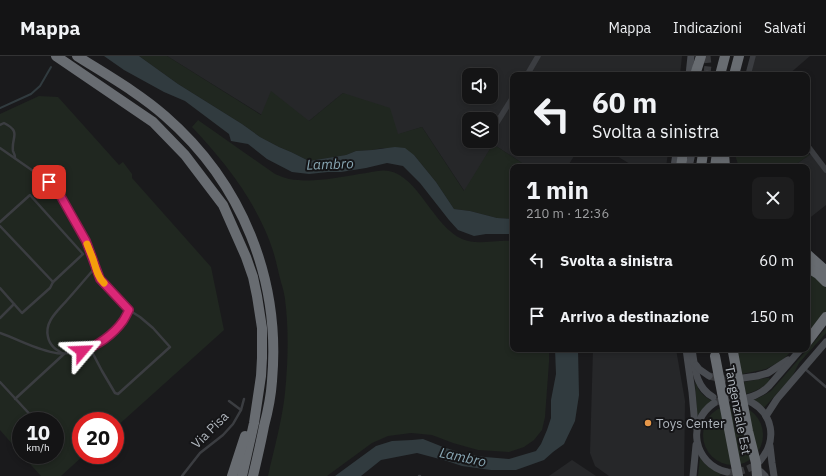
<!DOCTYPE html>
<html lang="it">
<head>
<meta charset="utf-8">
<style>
	body { margin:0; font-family:"IBM Plex Sans",sans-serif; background:#1d1d1e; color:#f1f3f6; height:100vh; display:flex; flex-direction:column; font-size:15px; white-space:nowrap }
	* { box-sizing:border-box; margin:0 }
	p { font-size:13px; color:#9d9ea0 }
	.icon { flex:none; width:22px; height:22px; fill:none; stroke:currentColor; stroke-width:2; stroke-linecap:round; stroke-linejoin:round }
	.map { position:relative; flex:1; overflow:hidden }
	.side { position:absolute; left:510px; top:108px; width:300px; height:188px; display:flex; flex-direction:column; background:#141415; border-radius:8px; box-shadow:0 2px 6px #0003,0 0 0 1px #333334 }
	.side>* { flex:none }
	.banner { position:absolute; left:510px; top:16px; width:300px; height:84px; border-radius:8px; box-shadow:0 2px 6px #0003,0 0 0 1px #333334; background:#141415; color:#f1f3f6; overflow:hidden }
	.tools { position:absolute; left:462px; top:12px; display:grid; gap:8px }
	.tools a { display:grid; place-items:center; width:36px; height:36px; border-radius:8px; background:#141415; box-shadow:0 2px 6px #0003,0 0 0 1px #333334; font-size:20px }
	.speed { position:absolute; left:12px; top:356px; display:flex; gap:8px; font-size:20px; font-weight:700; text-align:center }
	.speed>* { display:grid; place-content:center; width:52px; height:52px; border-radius:50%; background:#141415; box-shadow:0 2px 6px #0003,0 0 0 1px #333334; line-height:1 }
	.speed small { font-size:10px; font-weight:400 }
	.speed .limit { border:6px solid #d22; background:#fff; color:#111 }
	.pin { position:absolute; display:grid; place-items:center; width:34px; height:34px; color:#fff; margin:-17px; border-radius:8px; box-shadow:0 2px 6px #0006 }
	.me { position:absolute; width:44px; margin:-22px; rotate:64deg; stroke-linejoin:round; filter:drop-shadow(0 0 3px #0008) }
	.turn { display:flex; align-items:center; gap:14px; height:84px; padding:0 16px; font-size:18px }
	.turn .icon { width:52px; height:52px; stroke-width:2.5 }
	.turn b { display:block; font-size:28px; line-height:34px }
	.round { display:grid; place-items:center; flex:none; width:42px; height:42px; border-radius:8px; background:#1d1d1e }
	.overview { display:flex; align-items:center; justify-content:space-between; height:68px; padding:0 16px }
	h1 { font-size:24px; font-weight:700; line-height:30px }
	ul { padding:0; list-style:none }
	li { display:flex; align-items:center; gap:12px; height:56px; padding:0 16px }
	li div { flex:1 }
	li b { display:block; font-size:15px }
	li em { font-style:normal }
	header { display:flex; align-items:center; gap:24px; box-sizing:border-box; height:56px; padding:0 20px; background:#141415; border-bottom:1px solid #333334 }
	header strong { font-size:19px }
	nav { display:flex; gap:22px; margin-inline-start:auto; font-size:14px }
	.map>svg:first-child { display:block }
</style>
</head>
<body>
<header>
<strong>Mappa</strong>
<nav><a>Mappa</a><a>Indicazioni</a><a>Salvati</a></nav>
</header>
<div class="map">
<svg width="826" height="420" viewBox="0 0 826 420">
	<rect width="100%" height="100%" fill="#1a1a1c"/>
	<g fill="#262729" fill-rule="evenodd">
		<path d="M167 0H682L680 19H513V97H576L567 111H528L493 88 465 136 422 71 397 79 343 37 309 65 262 59ZM469 19H491V41H469ZM469 63H491V85H469Z"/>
		<polygon points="755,0 810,0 788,19 750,19"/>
		<polygon points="612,97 668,97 666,111 635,111"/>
		<polygon points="812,97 826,116 826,149 807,164 807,111 792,111"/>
		<polygon points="593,293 676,293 685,345 684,420 609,420 595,410 590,397"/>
		<polygon points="572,404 596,420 549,420"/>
	</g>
	<g fill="#202720">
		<polygon points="139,0 167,0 261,59 271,35 309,65 343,37 390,52 398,78 422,71 464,135 493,88 528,111 513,111 513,163 497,162 470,155 454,153 436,126 414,99 383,92 372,94 356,95 346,99 309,105 291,96 279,91 260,81 242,68 178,28"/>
		<polygon points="39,40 58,41 119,109 123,106 132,118 132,122 211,211 224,274 115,372 115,365 81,365 81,399 84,399 61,420 41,420 22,399 55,399 55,365 21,365 21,398 0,374 0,58"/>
		<path d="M198 64 275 118C280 120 285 122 289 123 313 127 336 122 359 118 369 117 380 113 389 115 419 121 433 170 462 183 478 190 496 183 513 185V293H549V306L545 361 542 374 534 384 524 391 509 396 478 394 453 387 432 379 411 377 388 380 372 387 327 420H268C274 393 282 365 285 337 288 306 289 274 285 243 284 234 280 224 278 214 275 200 271 187 265 174 248 135 221 102 192 71Z"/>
		<polygon points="807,96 809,99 792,111 739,111 735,99 736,97 807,97"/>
		<polygon points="807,214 825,230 826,232 826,256 807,277"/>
		<polygon points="826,272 826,277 799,307 792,321 762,354 752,345 766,338 771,335"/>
		<polygon points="737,293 793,293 783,304 766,313 742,318"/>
		<path d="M766 322H769L770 324C764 332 755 335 746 338L744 326Z"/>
		<path d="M695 324C698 335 703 340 712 345L702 355 697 361Z"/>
		<circle cx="733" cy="379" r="30"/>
		<path d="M700 401C705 410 713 415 723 417L719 420H698Z"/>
	</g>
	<g fill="#313b3f">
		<polygon points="104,0 139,0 178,28 242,68 260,81 279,91 291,96 309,105 346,99 356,95 372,94 395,91 405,92 414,99 436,126 454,153 470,155 497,162 513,163 513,178 486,178 474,180 458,174 449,164 420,127 403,110 387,107 366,112 341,116 328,116 309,118 292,116 267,103 248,88 231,85 229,78 185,45 164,36 124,14"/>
		<polygon points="555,293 578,293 579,339 575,365 564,388 553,396 544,404 516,414 491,414 462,410 447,405 417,397 381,404 361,420 335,420 376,390 392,385 412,384 423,383 443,391 465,398 485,401 509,403 536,395 541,388 547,374 551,362 551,344 556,318"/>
	</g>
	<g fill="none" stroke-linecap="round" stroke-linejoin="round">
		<polyline stroke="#313b3f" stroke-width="2" points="0,52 31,38 40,30 51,11"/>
		<g stroke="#38393c" stroke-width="7" stroke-dasharray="7 3.5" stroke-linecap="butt">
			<polyline points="707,0 708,9 707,18"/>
			<polyline points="709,320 723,323 742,322"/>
			<path d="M714 347C724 342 734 340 745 343"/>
			<path d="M727 416C738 417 749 414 758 407"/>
		</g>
		<g stroke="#3b3d41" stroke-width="2.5">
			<path d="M0 69 4 67C22 76 11 81 13 95 14 97 15 100 15 102"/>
			<polyline points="0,92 49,126 60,139 86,185 100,223 129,254 140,261 153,272 170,291 118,338 115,337 102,315 90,292"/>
			<polyline points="0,166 30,139 83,198 53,226 50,232 22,257 0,232"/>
			<polyline points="0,170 53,226"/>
			<polyline points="0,262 14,248"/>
			<path d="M0 277C36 290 60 310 98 287 112 278 121 269 129 254"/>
			<polyline points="804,312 826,331"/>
			<polyline points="0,326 36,365"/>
			<path d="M15 343 64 298C56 294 50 290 48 281 44 265 59 254 68 243 77 233 86 222 95 212"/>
			<polyline points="241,354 244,343"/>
			<polyline points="55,385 59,389"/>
			<polyline points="182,420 200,397 223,379 233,368 241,354 229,345"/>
			<polyline points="419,420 420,420"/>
		</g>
		<g stroke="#3b3d41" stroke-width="5.5">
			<polyline points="527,19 538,0"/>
			<polyline points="748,19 753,0"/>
			<polyline points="491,76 513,41"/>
			<polyline points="807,89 826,114"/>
		</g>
		<g stroke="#494c51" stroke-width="7">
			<polyline points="689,19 691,0"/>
			<polyline points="707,19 707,18"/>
			<polyline points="674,111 676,97"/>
			<polyline points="689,111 692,97"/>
			<polyline points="686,293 692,336 695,370"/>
			<path d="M692 293C695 311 695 331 713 341"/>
			<polyline points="696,309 699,313 709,320"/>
			<polyline points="743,322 757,320 768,317 788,304"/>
			<path d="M747 342C756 340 763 336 769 330L801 293"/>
			<path d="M747 344C774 356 778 385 759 406"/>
			<path d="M714 347C686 366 693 408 727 416"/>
			<polyline points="766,360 777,343 826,286"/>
			<polyline points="770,390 772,407 774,420"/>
			<polyline points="761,416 765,420"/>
			<polyline points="693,420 696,389"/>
		</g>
		<g stroke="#686c71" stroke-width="10">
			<polyline points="56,0 153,66 185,99 223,149 246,201 253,221 257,240 262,272 262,302 261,320 254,367 242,420"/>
			<path d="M77 0C107 19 139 37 165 60 242 127 281 223 272 325 271 340 268 355 264 370 261 386 257 403 253 420"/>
			<polyline points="695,19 701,0"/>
			<polyline points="720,19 725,0"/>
			<polyline points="734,19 739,0"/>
			<polyline points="724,97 725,111"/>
			<polyline points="681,111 683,97"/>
			<polyline points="701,111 703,97"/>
			<polyline points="715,111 717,97"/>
			<polyline points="807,198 826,215"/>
			<polyline points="807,211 818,218 826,226"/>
			<polyline points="807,286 826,261"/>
			<polyline points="232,420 245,380"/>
		</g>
		<g stroke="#686c71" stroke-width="10">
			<polyline points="733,296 748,375 756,407 757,420"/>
			<polyline points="715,300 738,420"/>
		</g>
	</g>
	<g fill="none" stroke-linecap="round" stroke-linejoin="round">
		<defs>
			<path id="route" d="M49 126 60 139 86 185 100 223 129 254C127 258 125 262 123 265 113 279 97 290 82 295"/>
		</defs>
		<use href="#route" stroke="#8e194d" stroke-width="10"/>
		<use href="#route" stroke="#db2777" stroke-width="7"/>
		<path stroke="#f59e0b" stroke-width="7" d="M87 188C89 193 91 198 93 203 96 212 97 220 104 227"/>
	</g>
	<circle fill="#e69749" stroke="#151517" stroke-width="1.5" cx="648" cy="367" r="4"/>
	<g text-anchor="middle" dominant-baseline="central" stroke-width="4" stroke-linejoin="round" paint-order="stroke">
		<g font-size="13" fill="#aeb4bb" stroke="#151517">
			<text transform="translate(738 354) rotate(79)">Tangenziale Est</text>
			<text transform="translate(210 374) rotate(-45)">Via Pisa</text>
		</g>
		<g font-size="13" fill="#aeb4bb" stroke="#151517" text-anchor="start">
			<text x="656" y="367">Toys Center</text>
		</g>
		<g font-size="14" font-style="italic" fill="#88a6b3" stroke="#151517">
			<text transform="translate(330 108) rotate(-2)">Lambro</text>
			<text transform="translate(463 401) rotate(12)">Lambro</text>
		</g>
	</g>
</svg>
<div class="tools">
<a><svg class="icon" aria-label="sound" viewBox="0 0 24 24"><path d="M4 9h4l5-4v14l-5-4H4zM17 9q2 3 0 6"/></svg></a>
<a><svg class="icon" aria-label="layers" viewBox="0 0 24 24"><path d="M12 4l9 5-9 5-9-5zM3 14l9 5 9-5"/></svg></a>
</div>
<div class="speed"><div>10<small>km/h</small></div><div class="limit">20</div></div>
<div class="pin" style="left:49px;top:126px;background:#d93025"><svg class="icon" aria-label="arrive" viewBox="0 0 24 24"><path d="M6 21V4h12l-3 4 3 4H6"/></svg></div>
<svg class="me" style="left:82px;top:295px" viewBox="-20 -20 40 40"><path d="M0-17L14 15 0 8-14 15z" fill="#db2777" stroke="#fff" stroke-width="4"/></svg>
<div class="banner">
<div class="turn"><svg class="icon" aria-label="left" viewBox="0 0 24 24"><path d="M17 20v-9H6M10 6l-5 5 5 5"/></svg><div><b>60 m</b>Svolta a sinistra</div></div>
</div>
<section class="side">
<div class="overview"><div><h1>1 min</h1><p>210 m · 12:36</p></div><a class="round"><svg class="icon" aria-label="close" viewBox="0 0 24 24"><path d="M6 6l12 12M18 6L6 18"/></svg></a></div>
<ul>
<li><svg class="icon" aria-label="left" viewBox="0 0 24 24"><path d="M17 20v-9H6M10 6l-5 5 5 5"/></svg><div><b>Svolta a sinistra</b></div><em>60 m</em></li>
<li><svg class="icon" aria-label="arrive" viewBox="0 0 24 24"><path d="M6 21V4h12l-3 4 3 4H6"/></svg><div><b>Arrivo a destinazione</b></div><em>150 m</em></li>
</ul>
</section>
</div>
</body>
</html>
